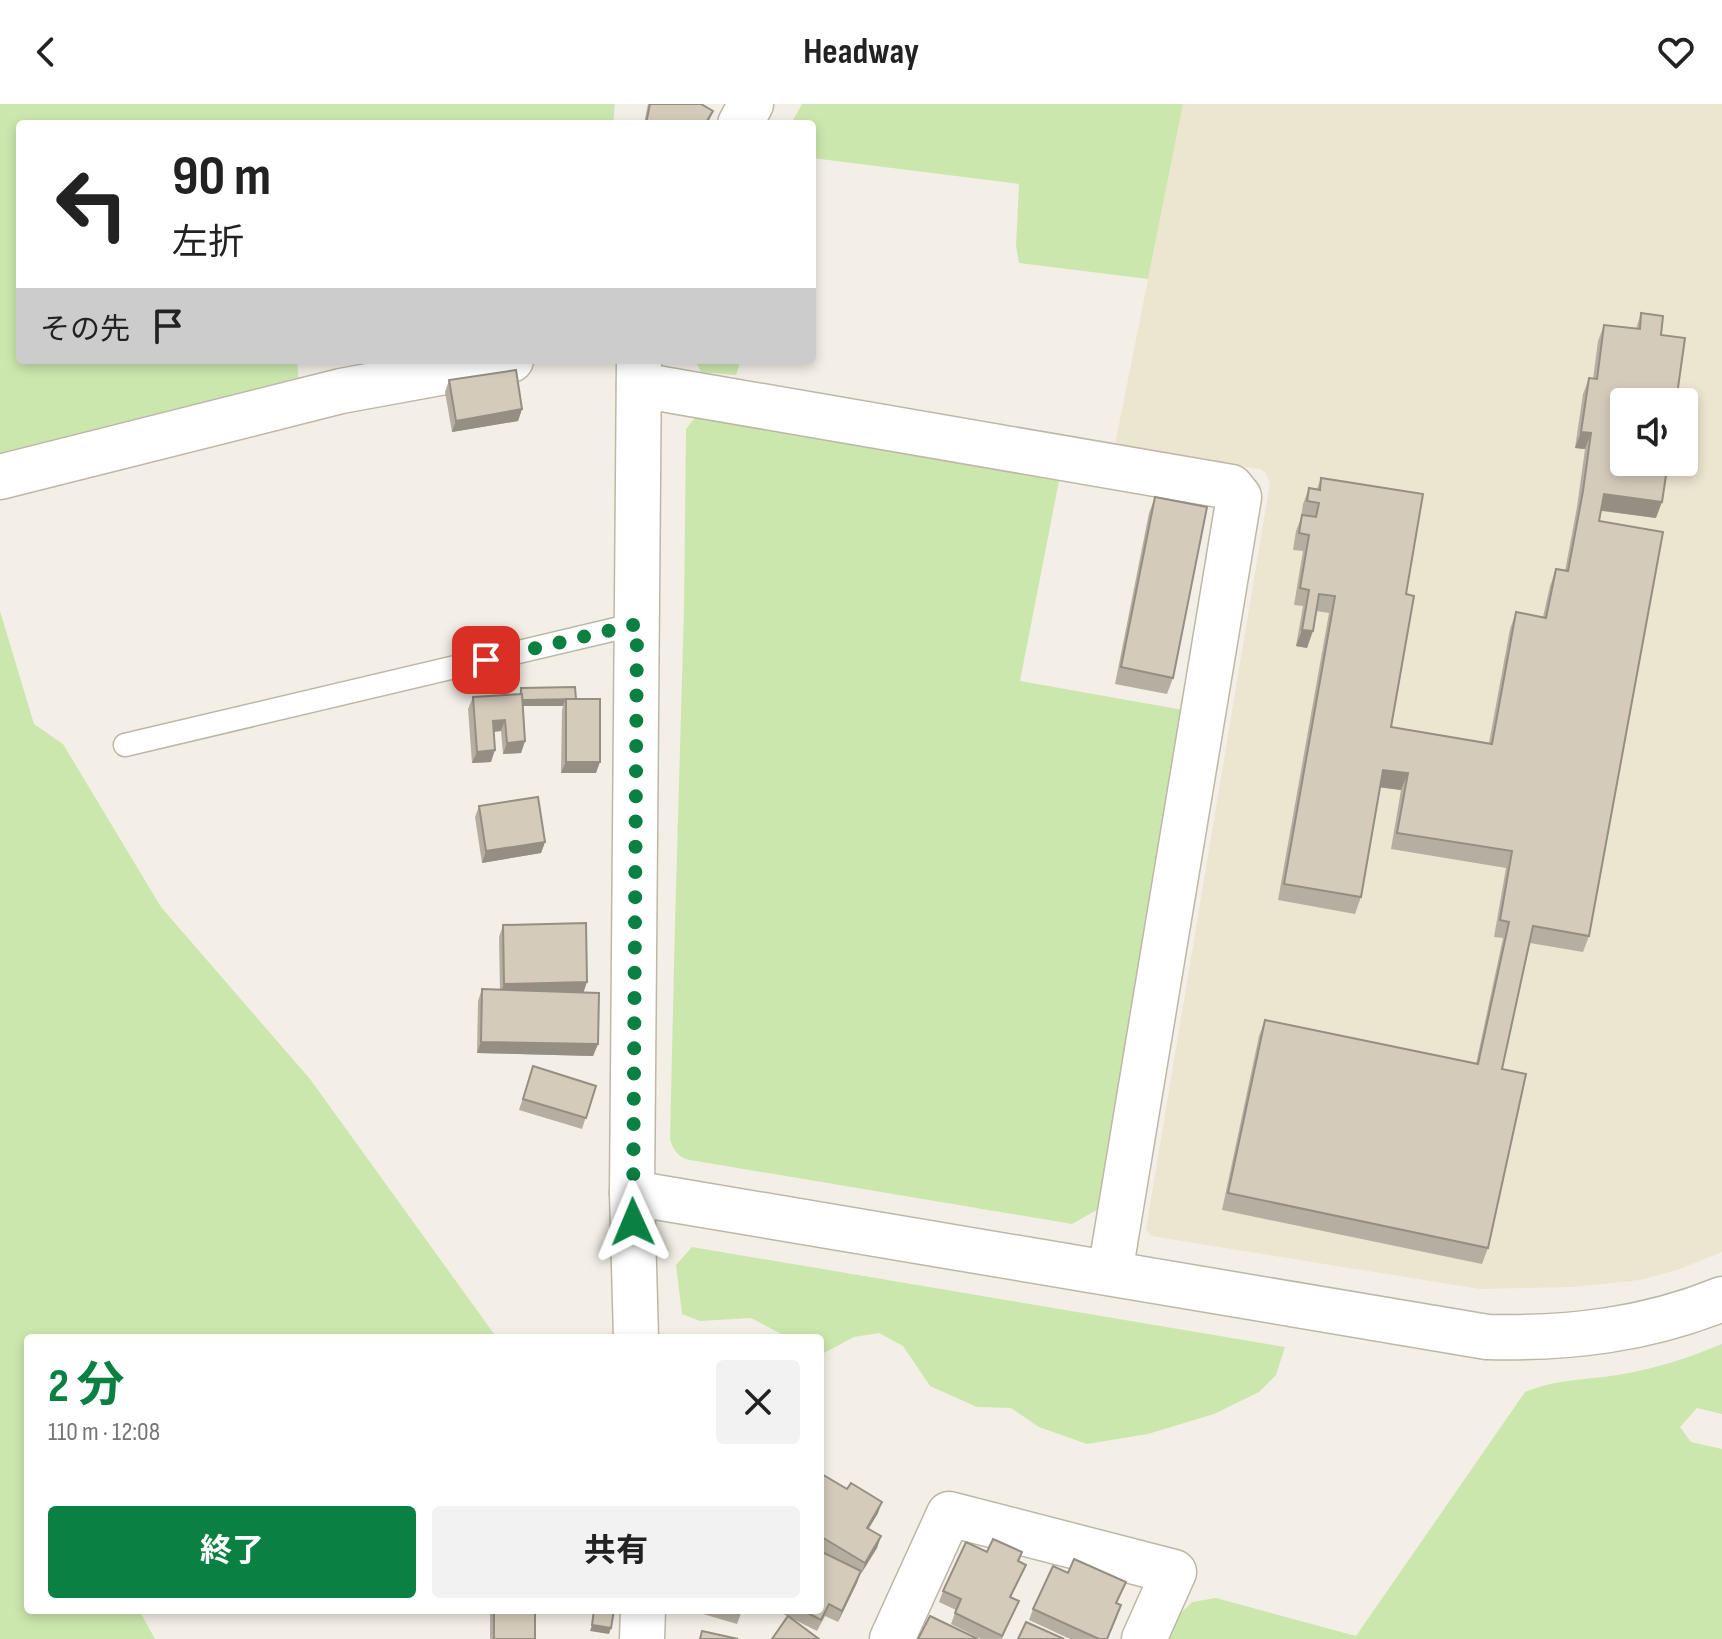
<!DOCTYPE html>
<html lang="ja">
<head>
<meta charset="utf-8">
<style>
	body { margin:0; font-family:"Sofia Sans Condensed","Noto Sans JP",sans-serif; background:#f2f2f2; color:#222; height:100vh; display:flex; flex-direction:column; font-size:30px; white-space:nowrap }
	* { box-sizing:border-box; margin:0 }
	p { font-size:26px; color:#767676 }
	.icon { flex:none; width:44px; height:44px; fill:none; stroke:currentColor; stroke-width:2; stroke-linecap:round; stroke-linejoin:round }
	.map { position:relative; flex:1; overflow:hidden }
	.details { position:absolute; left:24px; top:1230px; width:800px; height:280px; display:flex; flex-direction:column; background:#fff; border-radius:8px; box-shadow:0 4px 12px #0003 }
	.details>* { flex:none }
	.banner { position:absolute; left:16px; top:16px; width:800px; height:244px; border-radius:8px; box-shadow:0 4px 12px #0003; background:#fff; color:#222; overflow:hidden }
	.fabs { position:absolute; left:1610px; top:284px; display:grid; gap:16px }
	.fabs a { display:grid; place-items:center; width:88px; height:88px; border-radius:8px; background:#fff; box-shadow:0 4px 12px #0003; font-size:40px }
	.pin { position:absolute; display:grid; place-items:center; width:68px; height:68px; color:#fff; margin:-34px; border-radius:16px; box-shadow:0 4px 12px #0006 }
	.me { position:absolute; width:88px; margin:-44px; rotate:359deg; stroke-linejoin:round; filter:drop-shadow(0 0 6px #0008) }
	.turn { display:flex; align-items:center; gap:28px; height:168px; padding:0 24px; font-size:36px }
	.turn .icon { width:104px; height:104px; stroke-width:2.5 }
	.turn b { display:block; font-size:56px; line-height:68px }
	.then { display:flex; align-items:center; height:76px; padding:0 24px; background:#0003; gap:16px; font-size:30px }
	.round { display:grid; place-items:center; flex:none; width:84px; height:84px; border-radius:8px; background:#f2f2f2 }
	.headline { display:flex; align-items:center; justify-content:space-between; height:136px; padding:0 24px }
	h1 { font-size:48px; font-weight:700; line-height:60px; color:#0b8043 }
	.primary-button { display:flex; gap:16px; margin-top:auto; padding:16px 24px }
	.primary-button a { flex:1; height:92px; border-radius:8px; background:#0b8043; color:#fff; font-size:32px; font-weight:700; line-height:92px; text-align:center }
	.primary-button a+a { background:#f2f2f2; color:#222 }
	header { display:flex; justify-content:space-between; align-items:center; height:104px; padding:0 24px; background:#fff; font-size:36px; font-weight:700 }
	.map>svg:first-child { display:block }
</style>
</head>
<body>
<header><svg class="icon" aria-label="back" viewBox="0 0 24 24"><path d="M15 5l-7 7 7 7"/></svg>Headway<svg class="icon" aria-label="heart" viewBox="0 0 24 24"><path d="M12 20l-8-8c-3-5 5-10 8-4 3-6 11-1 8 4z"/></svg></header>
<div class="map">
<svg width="1722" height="1535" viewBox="0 0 1722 1535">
	<rect width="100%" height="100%" fill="#f3efe6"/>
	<path fill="#ece5cf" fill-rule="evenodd" d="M1183 0H1722V1148L1677 1166 1640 1176 1573 1183 1480 1185 1151 1132 1146 1125 1270 379 1266 369 1260 365 1115 341ZM1624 298H1684V358H1624Z"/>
	<g fill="#cce7ae">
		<polygon points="0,0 615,0 613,20 20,20 20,256 297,256 299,280 0,365"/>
		<polygon points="802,0 1183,0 1148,175 1019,159 1016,142 1019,80 812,54 812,20 791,20"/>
		<polygon points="695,256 741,256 736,271 701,268"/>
		<path d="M697 311 1059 377 1020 577 1189 607 1102 1103 1072 1120 690 1056C679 1054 673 1046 670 1035L675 819 684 505 686 325Z"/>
		<polygon points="0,507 34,620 63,640 161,803 310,975 497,1234 28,1234 28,1506 139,1506 155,1535 0,1535"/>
		<polygon points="692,1143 1285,1243 1276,1271 1259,1288 1214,1310 1148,1330 1087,1340 1039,1323 1011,1304 977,1303 930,1282 903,1242 879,1229 854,1233 820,1251 820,1234 789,1234 751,1214 700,1217 682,1210 676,1161"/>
		<path d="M1722 1240V1310L1697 1304 1680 1323 1691 1338 1722 1345V1535H1168L1179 1511 1192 1498 1216 1494 1356 1532 1525 1288C1557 1275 1585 1276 1618 1271 1655 1265 1688 1254 1722 1240Z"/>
	</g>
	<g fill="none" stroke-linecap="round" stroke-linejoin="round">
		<defs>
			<polyline id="service" points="125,641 637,520"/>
			<g id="minor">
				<polyline points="639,281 1231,383 1239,393 1110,1169"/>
				<polyline points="0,373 341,287 511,256"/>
				<polyline points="892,1535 949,1410 1174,1468 1144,1535"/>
			</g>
			<g id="tertiary">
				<polyline points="740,20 751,0"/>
				<path d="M632 1089 1487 1233C1568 1235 1646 1226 1722 1195"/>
				<polyline points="636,1234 632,1089 639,256"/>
				<polyline points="642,1535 643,1506"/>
			</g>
		</defs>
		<use href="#service" stroke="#beb7a8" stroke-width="25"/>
		<use href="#minor" stroke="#beb7a8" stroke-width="47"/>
		<use href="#tertiary" stroke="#beb7a8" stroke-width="47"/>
		<use href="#service" stroke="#fff" stroke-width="22"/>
		<use href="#minor" stroke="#fff" stroke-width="44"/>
		<use href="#tertiary" stroke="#fff" stroke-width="44"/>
	</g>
	<g fill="#b6afa1">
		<polygon points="648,0 701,0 713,7 708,20 644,20"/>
		<polygon points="1641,209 1661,231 1656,414 1601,407 1599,417 1589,832 1583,848 1530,839 1502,965 1488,1144 1482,1160 1222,1106 1259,932 1265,916 1476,960 1503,834 1494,833 1506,764 1391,745 1401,686 1380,683 1361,793 1355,810 1278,796 1329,509 1316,507 1307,544 1296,542 1303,502 1294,501 1303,447 1293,446 1296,427 1301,414 1303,400 1309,384 1317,385 1321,374 1406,490 1391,623 1489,639 1510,525 1516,508 1543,513 1550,482 1556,465 1565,467 1577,403 1585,345 1575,344 1583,290 1589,274 1593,275 1598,237 1604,221 1636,225"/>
		<polygon points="449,276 522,305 518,317 452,328 445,288"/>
		<polygon points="1155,393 1173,574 1167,590 1115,580 1149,409"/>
		<polygon points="521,584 576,595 596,669 561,669 562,607 563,602 523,602 525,637 521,649 503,650 501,627 494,628 491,658 472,659 468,605 473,593 519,590"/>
		<polygon points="479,702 545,738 541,749 482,759 475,713"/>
		<polygon points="503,821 584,888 598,940 593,952 477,949 478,897 482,885 500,886 499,833"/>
		<polygon points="533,962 596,982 582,1025 519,1006"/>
		<polygon points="820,1369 878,1409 868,1425 881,1432 877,1444 860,1470 838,1518 825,1512 817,1527 775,1506 820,1506 832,1453 820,1446"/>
		<polygon points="987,1448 1026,1461 1011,1493 1019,1497 1002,1535 981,1535 951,1520 956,1506 939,1498 943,1487"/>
		<polygon points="1068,1469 1126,1478 1117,1499 1117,1513 1107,1535 1070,1535 1029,1516 1033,1505"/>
		<rect x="490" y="1506" width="45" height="29"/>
		<polygon points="704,1506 742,1506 737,1520 703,1510"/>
	</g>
	<g fill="#948e83">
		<polygon points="522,305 518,317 452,328 456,317"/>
		<polygon points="1581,328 1591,329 1585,345 1575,344"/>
		<polygon points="1604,390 1662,398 1656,414 1598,406"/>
		<polygon points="1302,526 1313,527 1307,544 1296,542"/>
		<polygon points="521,596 565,596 563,602 518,602"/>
		<polygon points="505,616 501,627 489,628 493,617"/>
		<polygon points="525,637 521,649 503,650 507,639"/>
		<polygon points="495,646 491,658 472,659 477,648"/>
		<polygon points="566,658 600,658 596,669 561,669"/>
		<polygon points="1383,666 1408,669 1401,686 1377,683"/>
		<polygon points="545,738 541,749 482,759 486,747"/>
		<polygon points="587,878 583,890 500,891 504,880"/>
		<polygon points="481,938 598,940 593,952 477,949"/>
		<polygon points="882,1398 878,1409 862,1436 867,1424"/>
		<polygon points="881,1432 877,1444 861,1470 865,1459"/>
		<polygon points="861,1467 857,1479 838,1518 842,1507"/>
		<polygon points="592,1521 611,1524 609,1530 590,1527"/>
	</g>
	<g fill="#d4cbbb" stroke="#948e83" stroke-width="2">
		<polygon points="650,0 701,0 713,7 705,20 646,20"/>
		<polygon points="1641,209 1663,212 1661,231 1685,234 1676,298 1624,298 1624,358 1668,358 1662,398 1604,390 1599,417 1663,428 1589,832 1533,822 1502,965 1526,970 1488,1144 1228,1089 1265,916 1478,960 1509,818 1500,816 1512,747 1397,729 1408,669 1383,666 1361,793 1284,780 1335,492 1319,490 1313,527 1302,526 1309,486 1300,484 1309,431 1299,429 1302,411 1316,413 1319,399 1307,397 1309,384 1320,386 1321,374 1423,390 1406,490 1414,492 1391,623 1492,640 1516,508 1546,514 1556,465 1568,467 1583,387 1591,329 1581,328 1589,274 1597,275 1604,221 1640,225"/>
		<polygon points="516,266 522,305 456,317 449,276"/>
		<polygon points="1155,393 1207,403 1173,574 1121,563"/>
		<polygon points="575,583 576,595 522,596 521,590 521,584"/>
		<polygon points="522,590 525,637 507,639 505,616 493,617 495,646 477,648 473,593"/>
		<rect x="566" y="595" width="34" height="63"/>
		<polygon points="538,693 545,738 486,747 479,702"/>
		<polygon points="586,819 587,878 504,880 503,821"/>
		<polygon points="482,885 599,889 598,940 481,938"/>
		<polygon points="533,962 596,982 586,1014 523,995"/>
		<polygon points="820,1369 847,1385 851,1379 882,1398 867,1424 881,1432 865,1459 820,1432"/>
		<polygon points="993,1435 1022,1448 1018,1457 1026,1461 1010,1493 1019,1497 1002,1532 955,1509 961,1495 943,1487 966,1438 987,1448"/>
		<polygon points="820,1447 861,1467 842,1507 829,1500 821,1516 802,1506 820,1506"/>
		<polygon points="1074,1455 1126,1478 1116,1499 1121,1501 1107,1535 1099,1535 1033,1505 1053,1462 1068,1469"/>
		<rect x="494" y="1506" width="41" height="29"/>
		<polygon points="594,1506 614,1506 611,1524 592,1521"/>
		<polygon points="788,1512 819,1535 772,1535"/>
		<polygon points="930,1512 978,1535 918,1535"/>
		<polygon points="1026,1518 1064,1535 1018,1535"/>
		<polygon points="702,1527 738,1535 700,1535"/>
	</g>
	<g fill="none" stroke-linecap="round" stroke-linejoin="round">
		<polyline stroke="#0b8043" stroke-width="14" stroke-dasharray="0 25.2" points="486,556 637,520 633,1118"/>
	</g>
</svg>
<div class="fabs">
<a><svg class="icon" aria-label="sound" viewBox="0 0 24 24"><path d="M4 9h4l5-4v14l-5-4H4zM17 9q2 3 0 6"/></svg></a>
</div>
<div class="pin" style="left:486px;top:556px;background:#d93025"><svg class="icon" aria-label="arrive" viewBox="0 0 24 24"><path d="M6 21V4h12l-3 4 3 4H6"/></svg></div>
<svg class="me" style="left:633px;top:1118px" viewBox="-20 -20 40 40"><path d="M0-17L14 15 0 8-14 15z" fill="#0b8043" stroke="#fff" stroke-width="4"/></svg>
<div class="banner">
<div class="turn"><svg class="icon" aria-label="left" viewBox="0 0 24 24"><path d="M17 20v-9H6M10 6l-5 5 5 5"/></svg><div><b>90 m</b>左折</div></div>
<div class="then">その先<svg class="icon" aria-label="arrive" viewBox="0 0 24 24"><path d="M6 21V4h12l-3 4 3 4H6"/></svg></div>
</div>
<section class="details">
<div class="headline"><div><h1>2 分</h1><p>110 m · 12:08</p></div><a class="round"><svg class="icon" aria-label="close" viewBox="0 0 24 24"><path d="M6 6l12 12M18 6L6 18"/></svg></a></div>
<div class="primary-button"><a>終了</a><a>共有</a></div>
</section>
</div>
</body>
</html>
